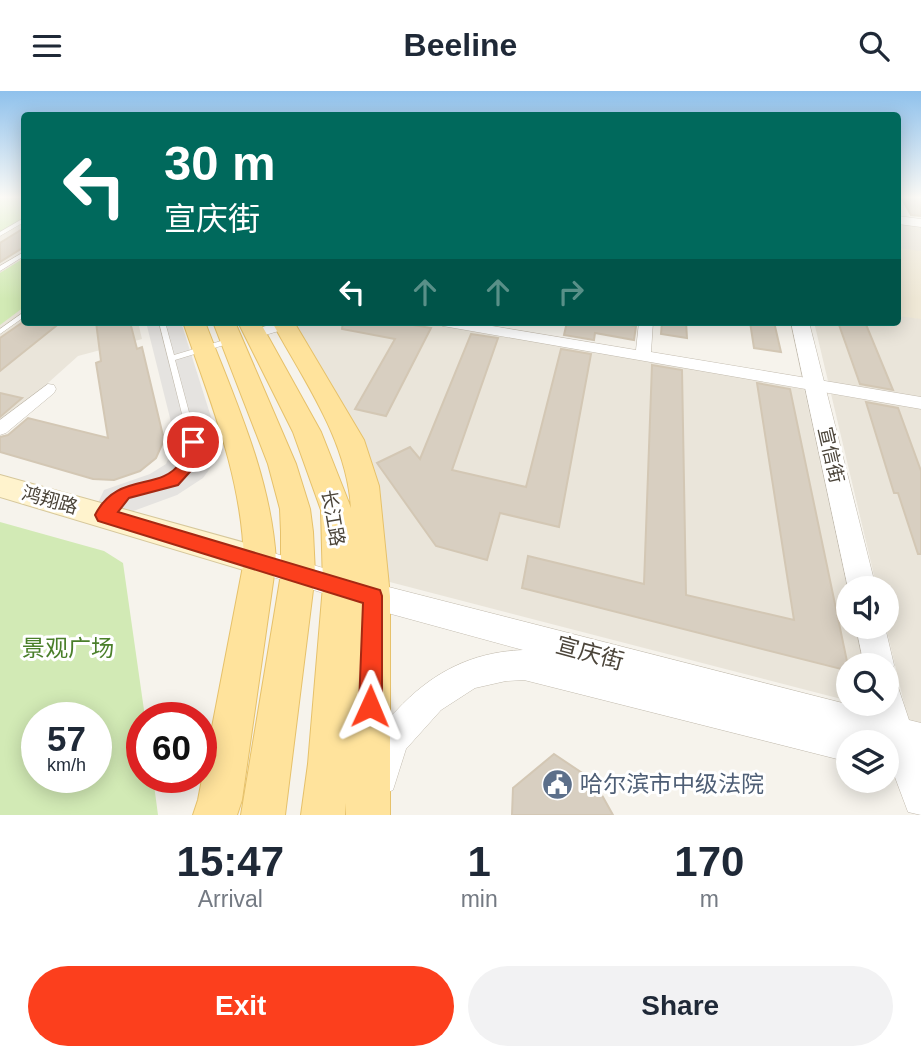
<!DOCTYPE html>
<html lang="en">
<head>
<meta charset="utf-8">
<style>
	body { margin:0; font-family:Helvetica,"Noto Sans SC",sans-serif; background:#f2f2f3; color:#1f2937; height:100vh; display:flex; flex-direction:column; font-size:26px; white-space:nowrap }
	* { box-sizing:border-box; margin:0 }
	p { font-size:23px; color:#747a83 }
	.icon { flex:none; width:38px; height:38px; fill:none; stroke:currentColor; stroke-width:2; stroke-linecap:round; stroke-linejoin:round }
	.map { position:relative; height:724px; overflow:hidden }
	.side { display:flex; flex-direction:column; background:#fff; flex:1 }
	.side>* { flex:none }
	.banner { position:absolute; left:21px; top:21px; width:880px; height:214px; border-radius:7px; box-shadow:0 4px 18px #0003; background:#00695c; color:#fff; overflow:hidden }
	.tools { position:absolute; left:836px; top:485px; display:grid; gap:14px }
	.tools a { display:grid; place-items:center; width:63px; height:63px; border-radius:50%; background:#fff; box-shadow:0 4px 18px #0003; font-size:35px }
	.speed { position:absolute; left:21px; top:611px; display:flex; gap:14px; font-size:35px; font-weight:700; text-align:center }
	.speed>* { display:grid; place-content:center; width:91px; height:91px; border-radius:50%; background:#fff; box-shadow:0 4px 18px #0003; line-height:1 }
	.speed small { font-size:18px; font-weight:400 }
	.speed .limit { border:10px solid #d22; background:#fff; color:#111 }
	.pin { position:absolute; display:grid; place-items:center; width:60px; height:60px; color:#fff; margin:-30px; border:4px solid #fff; border-radius:50%; box-shadow:0 2px 7px #0007 }
	.me { position:absolute; width:77px; margin:-38px; rotate:1deg; stroke-linejoin:round; filter:drop-shadow(0 0 5px #0008) }
	.turn { display:flex; align-items:center; gap:24px; height:147px; padding:0 28px; font-size:32px }
	.turn .icon { width:91px; height:91px; stroke-width:2.5 }
	.turn b { display:block; font-size:49px; line-height:60px }
	.lanes { display:flex; align-items:center; height:66px; padding:0 28px; background:#0003; justify-content:center; gap:35px; direction:ltr }
	.lanes .off { opacity:.35 }
	.eta { display:flex; justify-content:space-evenly; align-items:center; height:119px; text-align:center }
	.eta b { font-size:42px; font-weight:600; line-height:49px }
	.primary-button { display:flex; gap:14px; margin-top:auto; padding:14px 28px }
	.primary-button a { flex:1; height:80px; border-radius:42px; background:#fc3f1d; color:#fff; font-size:28px; font-weight:600; line-height:80px; text-align:center }
	.primary-button a+a { background:#f2f2f3; color:#1f2937 }
	header { display:flex; justify-content:space-between; align-items:center; height:91px; padding:0 28px; background:#fff; font-size:32px; font-weight:600 }
	.map>svg:first-child { display:block }
</style>
</head>
<body>
<header><svg class="icon" aria-label="menu" viewBox="0 0 24 24"><path d="M4 6h16M4 12h16M4 18h16"/></svg>Beeline<svg class="icon" aria-label="search" viewBox="0 0 24 24"><circle cx="10" cy="10" r="6"/><path d="M15 15l6 6"/></svg></header>
<div class="map">
<svg width="921" height="724" viewBox="0 0 921 724">
	<rect width="100%" height="100%" fill="#f6f3ec"/>
	<g fill="#eae5da">
		<polygon points="0,106 24,106 24,231 138,231 142,248 78,265 0,335"/>
		<polygon points="898,132 921,135 921,632 908,629 886,536 887,497 877,497 814,231 898,231"/>
		<polygon points="302,231 428,231 803,293 849,506 849,536 855,536 864,574 849,574 849,610 382,489 369,372 296,233"/>
	</g>
	<polygon fill="#efe8d6" points="898,157 921,160 921,228 898,225"/>
	<g fill="#d2eab5" fill-rule="evenodd">
		<polygon points="0,106 24,106 24,129 0,143"/>
		<polygon points="24,167 24,216 0,234 0,182"/>
		<path d="M0 431 104 460 123 472 145 626H142V686H153L158 724H0ZM37 626H96V686H37Z"/>
	</g>
	<polygon fill="#e5e3e0" points="146,231 181,231 217,345 216,369 203,387 177,404 128,422 97,414 104,399 150,383 166,373 176,351"/>
	<g fill="#d8cfc1" stroke="#d3c7b4" stroke-width="2">
		<polygon points="901,106 921,106 921,125 911,124"/>
		<polygon points="24,137 24,156 0,171 0,152"/>
		<polygon points="23,231 61,231 0,280 0,247"/>
		<polygon points="96,231 130,231 137,258 142,256 164,349 156,367 140,380 114,389 93,388 0,361 0,346 8,344 28,327 108,347 96,272 101,270"/>
		<polygon points="343,231 395,231 431,237 386,325 355,318 395,248 342,238"/>
		<polygon points="567,231 611,231 636,235 634,249 595,242 594,249 564,244"/>
		<polygon points="662,231 686,231 687,247 661,243"/>
		<polygon points="750,231 774,231 781,261 754,257"/>
		<polygon points="838,231 865,231 893,299 860,293"/>
		<polygon points="471,243 498,247 452,379 526,396 561,258 591,263 559,436 500,422 487,469 436,455 377,372 410,356 420,368"/>
		<polygon points="652,274 682,279 686,504 794,529 757,292 790,298 849,580 522,497 528,465 644,493"/>
		<polygon points="0,302 22,307 0,326"/>
		<polygon points="866,311 898,317 921,380 921,463 918,463 898,402 894,402"/>
		<polygon points="554,663 594,690 613,724 512,724 513,697"/>
	</g>
	<g fill="none" stroke-linecap="round" stroke-linejoin="round">
		<defs>
			<g id="service">
				<polygon points="24,127 24,131 0,145 0,141"/>
				<polygon points="24,161 24,165 0,180 0,175"/>
				<polygon points="24,221 24,226 0,243 0,238"/>
				<polygon points="159,231 165,231 174,264 231,247 235,249 234,251 175,269 197,351 193,373 176,392 126,405 109,425 106,426 103,425 101,422 103,419 120,399 170,386 185,372 189,351"/>
			</g>
			<g id="minor">
				<polygon points="279,231 301,231 299,234 255,247 248,243 250,240"/>
				<polygon points="436,231 468,231 636,259 639,231 653,231 651,261 921,306 921,318 443,235"/>
				<polygon points="48,293 54,294 56,298 54,302 6,342 0,344 0,329"/>
			</g>
			<g id="tertiary">
				<polygon points="898,125 921,128 921,136 898,133"/>
				<polygon points="791,231 809,231 876,497 848,497"/>
				<path d="M260 458 373 492 874 620 872 612H887V591L898 596 909 629 921 632V724L908 721 887 665V651H849V671L524 589 506 590 475 597 441 619 406 658 393 699 381 704 369 699 364 687C369 670 372 651 381 636 385 630 391 625 396 620 431 582 471 561 523 559L373 518 251 479 247 470 251 461Z"/>
				<polygon points="856,536 885,536 894,574 890,585 887,586 887,574 864,574"/>
			</g>
			<polygon id="secondary" points="0,384 260,456 271,460 275,470 271,480 260,484 0,406"/>
			<g id="primary">
				<path d="M183 231H205C235 310 271 385 276 470L242 709 237 724H193L198 709 244 470C242 385 210 310 183 231Z"/>
				<polygon points="213,231 235,231 296,373 310,418 313,441 315,483 285,724 241,724 281,483 281,441 280,418 268,373"/>
				<path d="M238 231H260L321 341 351 417C347 349 304 290 272 231H294L364 349 379 395 390 505V724H346V712L345 724H301L308 673 323 495 321 419 293 341Z"/>
			</g>
		</defs>
		<use href="#service" stroke="#c2bbae" stroke-width="1"/>
		<use href="#minor" stroke="#c2bbae" stroke-width="1"/>
		<use href="#tertiary" stroke="#c2bbae" stroke-width="1"/>
		<use href="#secondary" stroke="#d6c79b" stroke-width="2"/>
		<use href="#primary" stroke="#e6c16a" stroke-width="2"/>
		<use href="#service" fill="#fff" fill-rule="evenodd"/>
		<use href="#minor" fill="#fff" fill-rule="evenodd"/>
		<use href="#tertiary" fill="#fff" fill-rule="evenodd"/>
		<use href="#secondary" fill="#fff3cd" fill-rule="evenodd"/>
		<use href="#primary" fill="#ffe39c" fill-rule="evenodd"/>
	</g>
	<linearGradient id="sky" x2="0" y2="1"><stop stop-color="#8fc1ec"/><stop offset="0.51" stop-color="#fbfaf6"/><stop offset="1" stop-color="#fbfaf6" stop-opacity="0"/></linearGradient>
	<rect width="921" height="208" fill="url(#sky)"/>
	<path fill="#fc3f1d" stroke="#a42913" stroke-width="2" d="M193 345 201 351 197 373 178 394 129 407 118 421 380 499 382 505V615L378 623 370 626 362 623 359 615 363 512 98 430 95 424C117 380 160 401 180 372 184 366 184 357 185 351Z"/>
	<defs>
		<symbol id="civic-disc" viewBox="-11 -11 22 22"><circle r="9.5" fill="#5c6f8a" stroke="#fff"/><path d="M-.6-6.5H3V-4.5H.6V-3L4-1V1h2V6H-6V1h2V-1L-.6-3ZM-1.2 2.5V6h2.4V2.5Z" fill="#fff"/></symbol>
	</defs>
	<g fill-rule="evenodd">
		<use href="#civic-disc" x="540" y="676" width="35" height="35"/>
	</g>
	<g text-anchor="middle" dominant-baseline="central" stroke-width="6" stroke-linejoin="round" paint-order="stroke">
		<g font-size="19" fill="#4b4439" stroke="#fff">
			<text transform="translate(831 364) rotate(77)">宣信街</text>
			<text transform="translate(50 409) rotate(16)">鸿翔路</text>
			<text transform="translate(333 427) rotate(80)">长江路</text>
		</g>
		<g font-size="23" fill="#4a7f2a" stroke="#fff">
			<text x="68" y="557">景观广场</text>
		</g>
		<g font-size="23" fill="#4b4439" stroke="#fff">
			<text transform="translate(590 562) rotate(15)">宣庆街</text>
		</g>
		<g font-size="23" fill="#4e5e75" stroke="#fff" text-anchor="start">
			<text x="580" y="693">哈尔滨市中级法院</text>
		</g>
	</g>
</svg>
<div class="tools">
<a><svg class="icon" aria-label="sound" viewBox="0 0 24 24"><path d="M4 9h4l5-4v14l-5-4H4zM17 9q2 3 0 6"/></svg></a>
<a><svg class="icon" aria-label="search" viewBox="0 0 24 24"><circle cx="10" cy="10" r="6"/><path d="M15 15l6 6"/></svg></a>
<a><svg class="icon" aria-label="layers" viewBox="0 0 24 24"><path d="M12 4l9 5-9 5-9-5zM3 14l9 5 9-5"/></svg></a>
</div>
<div class="speed"><div>57<small>km/h</small></div><div class="limit">60</div></div>
<div class="pin" style="left:193px;top:351px;background:#d93025"><svg class="icon" aria-label="arrive" viewBox="0 0 24 24"><path d="M6 21V4h12l-3 4 3 4H6"/></svg></div>
<svg class="me" style="left:370px;top:615px" viewBox="-20 -20 40 40"><path d="M0-17L14 15 0 8-14 15z" fill="#fc3f1d" stroke="#fff" stroke-width="4"/></svg>
<div class="banner">
<div class="turn"><svg class="icon" aria-label="left" viewBox="0 0 24 24"><path d="M17 20v-9H6M10 6l-5 5 5 5"/></svg><div><b>30 m</b>宣庆街</div></div>
<div class="lanes"><svg class="icon" aria-label="left" viewBox="0 0 24 24"><path d="M17 20v-9H6M10 6l-5 5 5 5"/></svg><svg class="icon off" aria-label="ahead" viewBox="0 0 24 24"><path d="M12 20V5M6 11l6-6 6 6"/></svg><svg class="icon off" aria-label="ahead" viewBox="0 0 24 24"><path d="M12 20V5M6 11l6-6 6 6"/></svg><svg class="icon off" aria-label="right" viewBox="0 0 24 24"><path d="M7 20v-9h11M14 6l5 5-5 5"/></svg></div>
</div>
</div>
<section class="side">
<div class="eta">
<div><b>15:47</b><p>Arrival</p></div>
<div><b>1</b><p>min</p></div>
<div><b>170</b><p>m</p></div>
</div>
<div class="primary-button"><a>Exit</a><a>Share</a></div>
</section>
</body>
</html>
